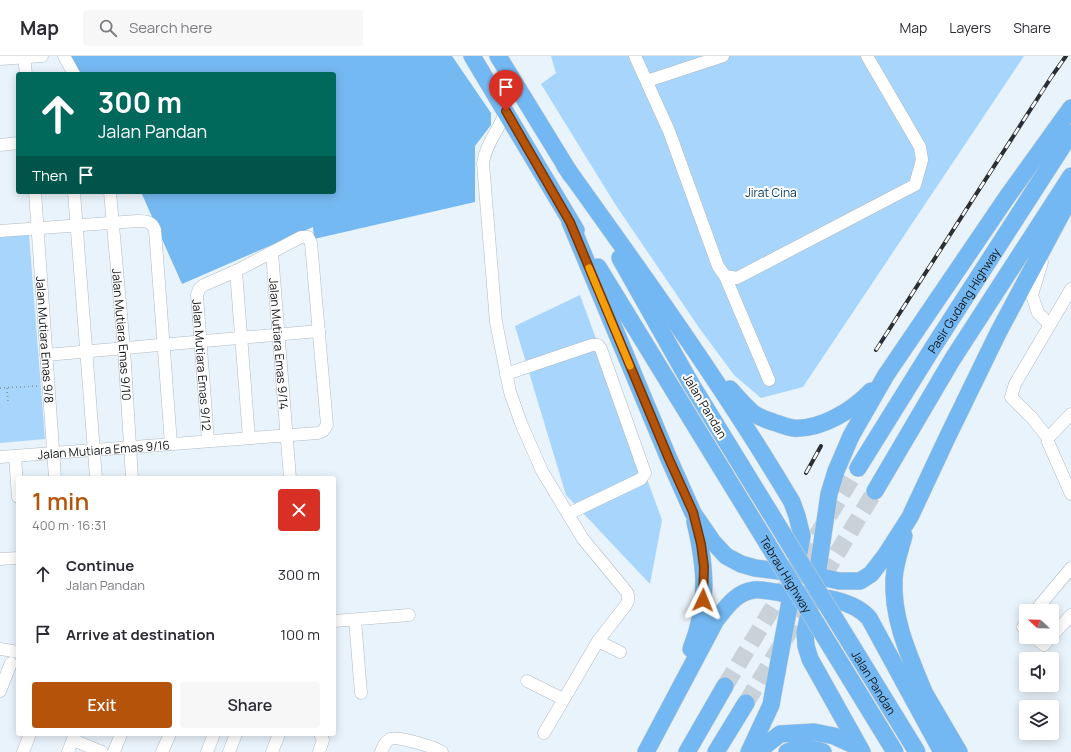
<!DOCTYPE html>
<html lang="en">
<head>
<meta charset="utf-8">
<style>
	body { margin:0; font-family:Manrope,sans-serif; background:#f7f7f7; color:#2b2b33; height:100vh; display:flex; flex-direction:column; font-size:15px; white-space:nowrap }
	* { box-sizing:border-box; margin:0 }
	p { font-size:13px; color:#7c7c81 }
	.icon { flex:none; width:22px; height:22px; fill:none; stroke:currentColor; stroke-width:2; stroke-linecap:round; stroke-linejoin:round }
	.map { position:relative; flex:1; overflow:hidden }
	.side { position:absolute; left:16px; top:420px; width:320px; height:260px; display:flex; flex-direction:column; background:#fff; border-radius:4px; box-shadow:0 2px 10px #0003 }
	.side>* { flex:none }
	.guide { position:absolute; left:16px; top:16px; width:320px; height:122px; border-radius:4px; box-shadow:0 2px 10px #0003; background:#00695c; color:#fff; overflow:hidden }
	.needle { width:26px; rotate:292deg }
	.tools { position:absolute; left:1019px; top:548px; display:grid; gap:8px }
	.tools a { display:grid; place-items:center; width:40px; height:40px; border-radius:4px; background:#fff; box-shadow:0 2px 10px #0003; font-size:20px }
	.pin { position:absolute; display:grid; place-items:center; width:34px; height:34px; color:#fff; margin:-41px -17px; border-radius:50% 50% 50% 0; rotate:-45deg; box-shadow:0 0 4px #0007 }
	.pin .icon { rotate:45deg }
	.me { position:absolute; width:44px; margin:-22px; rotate:2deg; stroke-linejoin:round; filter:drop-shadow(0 0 3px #0008) }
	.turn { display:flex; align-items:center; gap:14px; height:84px; padding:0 16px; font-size:18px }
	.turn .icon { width:52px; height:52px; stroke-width:2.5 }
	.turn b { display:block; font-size:28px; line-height:34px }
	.then { display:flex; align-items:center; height:38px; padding:0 16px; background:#0003; gap:8px; font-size:15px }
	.round { display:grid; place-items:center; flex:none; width:42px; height:42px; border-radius:4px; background:#f7f7f7 }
	.summary { display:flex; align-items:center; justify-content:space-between; height:68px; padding:0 16px }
	h1 { font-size:24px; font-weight:600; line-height:30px; color:#b45309 }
	.primary-button { display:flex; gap:8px; margin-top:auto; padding:8px 16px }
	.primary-button a { flex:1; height:46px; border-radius:4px; background:#b45309; color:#fff; font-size:16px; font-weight:600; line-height:46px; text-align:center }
	.primary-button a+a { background:#f7f7f7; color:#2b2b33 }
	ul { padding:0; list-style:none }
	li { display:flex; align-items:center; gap:12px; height:60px; padding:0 16px }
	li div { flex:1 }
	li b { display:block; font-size:15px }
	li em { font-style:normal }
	header { display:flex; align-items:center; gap:24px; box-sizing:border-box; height:56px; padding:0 20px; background:#fff; border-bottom:1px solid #e1e1e2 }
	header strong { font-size:19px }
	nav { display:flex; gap:22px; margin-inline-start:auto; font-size:14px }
	.search { width:280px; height:36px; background:#f7f7f7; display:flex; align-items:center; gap:10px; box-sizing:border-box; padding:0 14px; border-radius:4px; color:#7c7c81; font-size:15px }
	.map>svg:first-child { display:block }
</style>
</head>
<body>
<header>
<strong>Map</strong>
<div class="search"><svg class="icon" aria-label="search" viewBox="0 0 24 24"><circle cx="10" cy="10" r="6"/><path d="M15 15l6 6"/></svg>Search here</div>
<nav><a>Map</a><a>Layers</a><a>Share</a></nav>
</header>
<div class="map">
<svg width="1071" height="696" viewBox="0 0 1071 696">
	<rect width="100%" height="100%" fill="#e9f3fb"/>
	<g fill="#a8d5fc">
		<polygon points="551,0 1024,0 803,331 761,342 734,319 700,273 615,148 541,28 556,17"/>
		<polygon points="29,179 45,383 0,387 0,181"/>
		<polygon points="580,239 662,464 650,528 566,439 515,270"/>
	</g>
	<polygon fill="#75b9f2" points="69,0 452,0 491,57 491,69 475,90 475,146 314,183 313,171 182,228 141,136 334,136 334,18 79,18"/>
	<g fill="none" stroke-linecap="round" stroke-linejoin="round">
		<g stroke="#c9d2d9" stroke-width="17" stroke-dasharray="17 8" stroke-linecap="butt">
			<polyline points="725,630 858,412"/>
			<polyline points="746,647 875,435"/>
		</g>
		<defs>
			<g id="minor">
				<polyline points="64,0 74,18"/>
				<polyline points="635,0 669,75 718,210 725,220 737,222 915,129 922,104 920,91 867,0"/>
				<polyline points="24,1 26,18"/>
				<polyline points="0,3 42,0"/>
				<polyline points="647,25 723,0"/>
				<path d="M506 55C499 74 486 87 483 107L496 266 510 336 521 367 542 415 583 483 626 535C629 539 629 544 626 549L598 585 544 677"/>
				<polyline points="0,89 18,87"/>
				<path id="s1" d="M35 136 55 422"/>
				<polyline points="74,136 96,422"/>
				<path id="s2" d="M110 136 124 292 132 422"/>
				<path d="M0 175 137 165C145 165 152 165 155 174L171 388"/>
				<path id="s3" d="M272 197 290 422"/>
				<polyline points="1042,206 1032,239 1038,257 1050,269"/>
				<polyline points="236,215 249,382"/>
				<polyline points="725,220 769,324"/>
				<polyline points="1071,233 1015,328 1011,341 1032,362 1048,382 1048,386 1071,438"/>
				<polyline points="46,299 319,275"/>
				<polyline points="506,318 592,289 598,289 601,293 645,417 641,423 568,458"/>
				<polyline points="1048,382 1071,358"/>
				<polyline points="15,400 18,441"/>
				<path id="s4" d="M0 401 318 377 323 375 327 369 311 187 308 181H301L236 215 204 229 199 233 197 239 208 385"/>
				<polyline points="0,503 18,502"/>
				<polyline points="1035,555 1071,512"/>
				<polyline points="355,564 361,637"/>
				<polyline points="334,565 409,559"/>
				<polyline points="1026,567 1023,571 1026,574"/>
				<polyline points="1052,580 1071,559"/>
				<polyline points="1034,581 1044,589 1051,581"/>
				<polyline points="598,585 620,596"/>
				<polyline points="0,593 18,596"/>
				<polyline points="527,625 563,643"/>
				<polyline points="0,635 11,607"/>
				<polyline points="73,684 102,696"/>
				<polyline points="23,696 30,678"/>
				<polyline points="68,696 75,678"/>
				<polyline points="114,696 121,678"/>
				<polyline points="162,696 170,678"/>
				<polyline points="207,696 214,678"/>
				<polyline points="229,696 236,678"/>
				<polyline points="272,696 279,678"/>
				<polyline points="319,696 323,684 320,678"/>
				<path d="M381 696C383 691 385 686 390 683 398 680 435 691 442 696"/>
			</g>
			<g id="highway">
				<polyline points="472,0 576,174"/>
				<polyline points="498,0 571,119"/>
				<path d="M565 110C644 220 723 330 792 446L797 460 802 480 774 632 771 649 749 696"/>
				<polyline points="570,166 669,403 693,457 713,486 726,500 741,508 755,512 817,520 839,525 860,525 871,518 885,500 910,461 946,384 998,277 1071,140"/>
				<polyline points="620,202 691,328"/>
				<polyline points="598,211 677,340"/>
				<path d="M730 333C737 341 745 350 753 357 759 361 766 364 773 366 779 368 786 371 793 372 821 374 853 354 871 335"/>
				<path id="s5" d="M858 412 932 293 1071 77"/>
				<polyline points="875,435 952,304 1071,120"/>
				<path d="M904 480C900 494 895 508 894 523 892 563 909 599 924 636"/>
				<path d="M691 593C709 548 706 512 695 466"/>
				<polyline points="918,626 959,696"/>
				<path d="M646 696 716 564C726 552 736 536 754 534 762 533 773 536 781 537 808 540 850 540 869 562L942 696"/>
				<polyline points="687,696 725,630"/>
				<polyline points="716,696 746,647"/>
				<polyline points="757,696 780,678 814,676 834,680 858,691"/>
				<path d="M787 696C799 691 812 692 823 696"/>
				<polyline points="862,696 810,603 806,590 805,576 817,520 829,438 836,415 851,380 886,319 1007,141 1071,52"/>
			</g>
		</defs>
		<use href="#minor" stroke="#b1bac1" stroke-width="13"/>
		<use href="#highway" stroke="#cfd0d0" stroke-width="18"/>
		<g stroke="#888f94" stroke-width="1.5" stroke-dasharray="1 3" stroke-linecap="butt">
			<polyline points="0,332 38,330"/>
			<polyline points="7,332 8,346"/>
		</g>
		<use href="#minor" stroke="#fff" stroke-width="12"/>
		<use href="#highway" stroke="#73b8f2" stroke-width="17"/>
		<defs>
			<g id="rail">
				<polyline points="876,294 1052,20 1066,0"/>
				<polyline points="806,417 821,390"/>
			</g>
		</defs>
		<use href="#rail" stroke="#2b2f32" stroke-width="4"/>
		<use href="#rail" stroke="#fff" stroke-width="2.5" stroke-dasharray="8" stroke-linecap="butt"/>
		<defs>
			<g id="highway-bridge">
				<path id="s6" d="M691 328 917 696"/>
				<path id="s7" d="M677 340 895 696"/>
			</g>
		</defs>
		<use href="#highway-bridge" stroke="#cfd0d0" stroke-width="18" stroke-linecap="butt"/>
		<use href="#highway-bridge" stroke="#73b8f2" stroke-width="17"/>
	</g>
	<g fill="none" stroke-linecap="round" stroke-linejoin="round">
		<defs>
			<polyline id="route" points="506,55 570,166 669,403 693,456 701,488 704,511 703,544"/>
		</defs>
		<use href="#route" stroke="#753606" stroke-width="10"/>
		<use href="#route" stroke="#b45309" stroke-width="7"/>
		<polyline stroke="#f59e0b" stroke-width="7" points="589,212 630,310"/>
	</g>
	<g text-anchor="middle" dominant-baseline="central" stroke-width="4" stroke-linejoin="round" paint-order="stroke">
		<g font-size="12" fill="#033a5f" stroke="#fff">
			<text x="771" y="136">Jirat Cina</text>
		</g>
		<g font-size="12" fill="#111416" stroke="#fff">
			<text stroke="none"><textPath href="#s5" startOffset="198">Pasir Gudang Highway</textPath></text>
			<text stroke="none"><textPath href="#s2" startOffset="143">Jalan Mutiara Emas 9/10</textPath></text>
			<text stroke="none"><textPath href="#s1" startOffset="148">Jalan Mutiara Emas 9/8</textPath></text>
			<text stroke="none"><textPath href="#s3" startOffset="91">Jalan Mutiara Emas 9/14</textPath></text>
			<text stroke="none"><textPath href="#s4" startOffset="719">Jalan Mutiara Emas 9/12</textPath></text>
			<text transform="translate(705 350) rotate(59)">Jalan Pandan</text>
			<text stroke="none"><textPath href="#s4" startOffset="104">Jalan Mutiara Emas 9/16</textPath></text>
			<text stroke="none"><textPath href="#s7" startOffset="209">Tebrau Highway</textPath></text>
			<text stroke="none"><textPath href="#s6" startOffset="350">Jalan Pandan</textPath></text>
		</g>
	</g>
</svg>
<div class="tools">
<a><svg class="needle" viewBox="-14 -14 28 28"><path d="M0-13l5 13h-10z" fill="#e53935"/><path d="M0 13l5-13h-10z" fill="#7c7c81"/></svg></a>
<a><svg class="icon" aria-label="sound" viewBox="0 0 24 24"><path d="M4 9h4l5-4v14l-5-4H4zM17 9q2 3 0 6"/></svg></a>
<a><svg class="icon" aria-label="layers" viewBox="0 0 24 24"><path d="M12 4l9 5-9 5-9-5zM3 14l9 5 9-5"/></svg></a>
</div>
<div class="pin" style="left:506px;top:55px;background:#d93025"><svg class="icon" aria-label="arrive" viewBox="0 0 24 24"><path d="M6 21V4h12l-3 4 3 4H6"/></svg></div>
<svg class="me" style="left:703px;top:544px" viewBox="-20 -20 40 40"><path d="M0-17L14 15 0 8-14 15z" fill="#b45309" stroke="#fff" stroke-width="4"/></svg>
<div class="guide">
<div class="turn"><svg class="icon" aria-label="ahead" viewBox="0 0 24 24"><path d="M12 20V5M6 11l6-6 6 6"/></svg><div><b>300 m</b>Jalan Pandan</div></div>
<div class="then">Then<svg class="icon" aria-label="arrive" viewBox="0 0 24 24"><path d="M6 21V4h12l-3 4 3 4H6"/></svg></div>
</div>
<section class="side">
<div class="summary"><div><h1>1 min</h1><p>400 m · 16:31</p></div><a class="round" style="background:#d93025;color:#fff"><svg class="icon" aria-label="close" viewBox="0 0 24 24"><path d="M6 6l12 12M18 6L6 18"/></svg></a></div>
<ul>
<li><svg class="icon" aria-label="ahead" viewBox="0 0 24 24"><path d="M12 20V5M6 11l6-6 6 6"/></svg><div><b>Continue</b><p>Jalan Pandan</p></div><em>300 m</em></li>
<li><svg class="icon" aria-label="arrive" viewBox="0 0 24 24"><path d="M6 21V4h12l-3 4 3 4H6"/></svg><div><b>Arrive at destination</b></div><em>100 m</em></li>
</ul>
<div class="primary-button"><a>Exit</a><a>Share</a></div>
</section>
</div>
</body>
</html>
